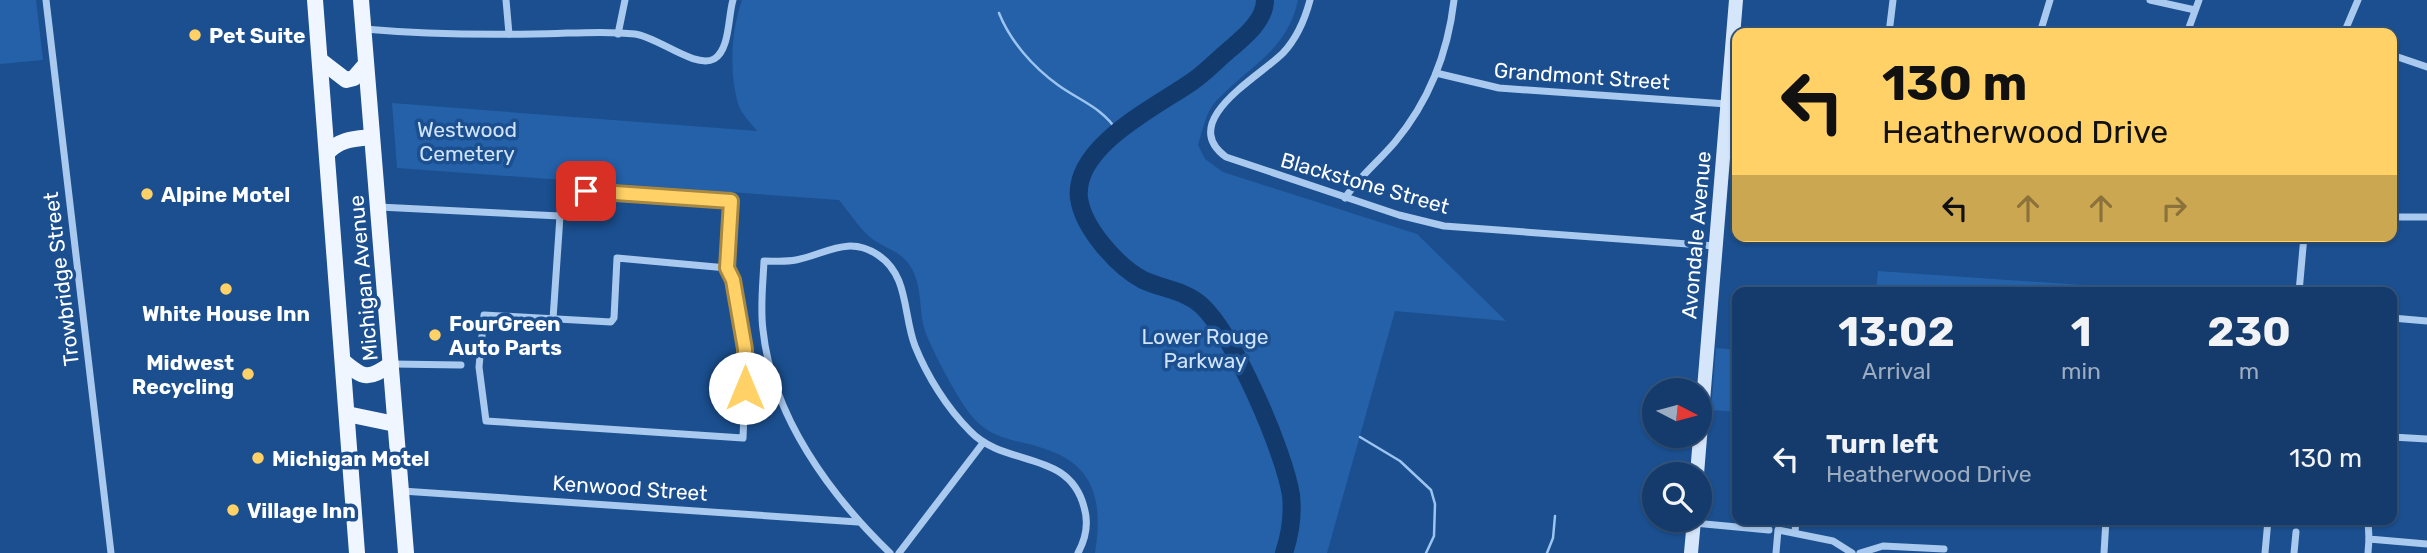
<!DOCTYPE html>
<html lang="en">
<head>
<meta charset="utf-8">
<style>
	body { margin:0; font-family:Rubik,sans-serif; background:#214673; color:#f1f3f6; height:100vh; display:flex; flex-direction:column; font-size:26px; white-space:nowrap }
	* { box-sizing:border-box; margin:0 }
	p { font-size:23px; color:#9dadc1 }
	.icon { flex:none; width:38px; height:38px; fill:none; stroke:currentColor; stroke-width:2; stroke-linecap:round; stroke-linejoin:round }
	.map { position:relative; flex:1; overflow:hidden }
	.details { position:absolute; left:1732px; top:287px; width:665px; height:238px; display:flex; flex-direction:column; background:#143b6b; border-radius:14px; box-shadow:0 2px 5px #0004,0 0 0 2px #33557e }
	.details>* { flex:none }
	.hud { position:absolute; left:1732px; top:28px; width:665px; height:214px; border-radius:14px; box-shadow:0 2px 5px #0004,0 0 0 2px #33557e; background:#ffd166; color:#111; overflow:hidden }
	.needle { width:46px; rotate:96deg }
	.buttons { position:absolute; left:1642px; top:378px; display:grid; gap:14px }
	.buttons a { display:grid; place-items:center; width:70px; height:70px; border-radius:50%; background:#143b6b; box-shadow:0 2px 5px #0004,0 0 0 2px #33557e; font-size:35px }
	.pin { position:absolute; display:grid; place-items:center; width:60px; height:60px; color:#fff; margin:-30px; border-radius:14px; box-shadow:0 4px 10px #0006 }
	.me { position:absolute; width:77px; margin:-38px; rotate:0deg; stroke-linejoin:round; filter:drop-shadow(0 0 5px #0008) }
	.turn { display:flex; align-items:center; gap:24px; height:147px; padding:0 35px; font-size:32px }
	.turn .icon { width:91px; height:91px; stroke-width:2.5 }
	.turn b { display:block; font-size:49px; line-height:60px }
	.lanes { display:flex; align-items:center; height:66px; padding:0 35px; background:#0003; justify-content:center; gap:35px; direction:ltr }
	.lanes .off { opacity:.35 }
	.eta { display:flex; justify-content:space-evenly; align-items:center; height:119px; text-align:center }
	.eta b { font-size:42px; font-weight:700; line-height:49px }
	ul { padding:0; list-style:none }
	li { display:flex; align-items:center; gap:21px; height:105px; padding:0 35px }
	li div { flex:1 }
	li b { display:block; font-size:26px }
	li em { font-style:normal }
	.map>svg:first-child { display:block }
</style>
</head>
<body>
<div class="map">
<svg width="2427" height="553" viewBox="0 0 2427 553">
	<rect width="100%" height="100%" fill="#1b4f8f"/>
	<g fill="#2461a8">
		<polygon points="0,0 36,0 43,60 0,64"/>
		<path d="M742 0H1298C1287 51 1250 65 1217 100 1206 111 1203 129 1198 145L1205 159 1223 172 1417 234 1506 321 1395 311 1327 553H1095C1103 503 1096 464 1042 448 1014 439 991 440 971 415 958 400 932 350 925 331 919 313 922 291 914 273 904 250 885 250 870 237 858 227 849 212 839 200L397 168 392 103 757 131C751 123 742 115 738 104 729 72 731 31 742 0Z"/>
		<polygon points="1878,271 2186,292 1876,292"/>
		<polygon points="1716,348 1738,350 1738,412 1711,410"/>
	</g>
	<g fill="none" stroke-linecap="round" stroke-linejoin="round">
		<g stroke="#9cc4f0" stroke-width="2.5">
			<path d="M999 13C1010 41 1033 67 1058 85 1080 101 1102 107 1118 132"/>
			<polyline points="1360,437 1400,461 1431,490 1435,504 1434,536 1426,553"/>
			<polyline points="1547,553 1553,538 1555,516"/>
		</g>
		<path stroke="#123a6d" stroke-width="18" d="M1265 0C1265 21 1243 38 1229 50 1217 60 1206 72 1193 81 1158 106 1073 146 1079 198 1083 228 1117 266 1143 280 1162 289 1184 290 1201 305 1234 335 1284 451 1291 495 1293 514 1290 535 1284 553"/>
		<g stroke="#a9c9ee" stroke-width="7">
			<polyline points="46,0 111,553"/>
			<polyline points="506,0 509,34"/>
			<path d="M1310 0C1305 19 1297 38 1283 53 1259 77 1177 121 1226 157L1399 215 1444 226 1715 246"/>
			<polyline points="2150,0 2195,10"/>
			<path d="M364 29C421 34 477 35 534 34 567 34 602 30 635 34 658 37 695 69 714 59 730 50 728 16 733 0"/>
			<polyline points="1889,33 1893,0"/>
			<polyline points="2040,33 2050,0"/>
			<polyline points="2187,33 2199,0"/>
			<polyline points="2344,33 2358,0"/>
			<polyline points="618,34 625,0"/>
			<polyline points="2392,55 2427,67"/>
			<polyline points="1436,73 1499,88 1727,104"/>
			<path d="M1345 198C1359 177 1379 161 1395 142 1429 101 1448 52 1454 0"/>
			<polyline points="379,207 560,216 562,190 731,201 727,268"/>
			<polyline points="2392,217 2427,217"/>
			<polygon points="617,258 727,268 733,280 746,364 743,438 486,421 479,367 484,315 611,322 614,318"/>
			<polyline points="2299,292 2304,236"/>
			<polyline points="2392,318 2427,321"/>
			<polyline points="553,319 560,216"/>
			<polyline points="392,364 461,365"/>
			<polyline points="2392,437 2427,439"/>
			<polyline points="402,491 858,522"/>
			<polyline points="2368,520 2369,539 2427,544"/>
			<polyline points="1694,523 1769,530"/>
			<polyline points="1795,532 1796,520"/>
			<path d="M890 553C830 495 772 416 763 330 760 307 763 284 764 261 775 261 786 262 796 260 826 254 848 235 878 255 909 275 903 315 915 346 927 376 947 408 970 431 1005 468 1069 449 1084 507 1089 523 1086 538 1078 553"/>
			<polyline points="899,553 983,443"/>
			<polyline points="1776,553 1778,530 1833,541 1852,553"/>
			<polyline points="1860,553 1883,546 1944,549"/>
			<polyline points="2104,553 2106,520"/>
			<polyline points="2265,553 2268,520"/>
			<polyline points="2294,553 2296,532"/>
			<polyline points="2368,553 2369,539"/>
		</g>
		<g stroke="#d6e6fa" stroke-width="14">
			<polyline points="1697,474 1736,0"/>
			<polyline points="1691,553 1694,520"/>
		</g>
		<g stroke="#f0f6ff" stroke-width="16">
			<polyline points="315,0 357,553"/>
			<polyline points="361,0 406,553"/>
			<polyline points="320,60 346,80 354,78 366,64"/>
			<path d="M327 153C340 139 353 139 372 137"/>
			<path d="M343 361C364 379 368 380 391 364"/>
			<polyline points="347,414 395,424"/>
		</g>
	</g>
	<g fill="none" stroke-linecap="round" stroke-linejoin="round">
		<defs>
			<polyline id="route" points="586,191 731,201 727,268 733,280 745,349 745,388"/>
		</defs>
		<use href="#route" stroke="#a68842" stroke-width="18"/>
		<use href="#route" stroke="#ffd166" stroke-width="12"/>
	</g>
	<g fill="#ffd166" stroke="#1b4f8f" stroke-width="2.5">
		<circle cx="195" cy="35" r="7"/>
		<circle cx="147" cy="194" r="7"/>
		<circle cx="226" cy="289" r="7"/>
		<circle cx="435" cy="335" r="7"/>
		<circle cx="248" cy="374" r="7"/>
		<circle cx="258" cy="458" r="7"/>
		<circle cx="233" cy="510" r="7"/>
	</g>
	<g text-anchor="middle" dominant-baseline="central" stroke-width="7" stroke-linejoin="round" paint-order="stroke">
		<g font-size="21" font-weight="bold" fill="#fff" stroke="#1b4f8f" text-anchor="start">
			<text x="209" y="35">Pet Suite</text>
			<text x="161" y="194">Alpine Motel</text>
			<text x="226" y="313" text-anchor="middle">White House Inn</text>
			<text x="449" y="323">FourGreen<tspan x="449" dy="24">Auto Parts</tspan></text>
			<text x="234" y="362" text-anchor="end">Midwest<tspan x="234" dy="24">Recycling</tspan></text>
			<text x="272" y="458">Michigan Motel</text>
			<text x="247" y="510">Village Inn</text>
		</g>
		<g font-size="21" fill="#fff" stroke="#1b4f8f">
			<text transform="translate(1582 76) rotate(4)">Grandmont Street</text>
			<text transform="translate(1365 183) rotate(16)">Blackstone Street</text>
			<text transform="translate(1696 235) rotate(-85)">Avondale Avenue</text>
			<text transform="translate(363 278) rotate(-95)">Michigan Avenue</text>
			<text transform="translate(61 279) rotate(-97)">Trowbridge Street</text>
			<text transform="translate(630 488) rotate(4)">Kenwood Street</text>
		</g>
		<g font-size="21" fill="#cfe3fa" stroke="#1b4f8f">
			<text x="467" y="129">Westwood<tspan x="467" dy="24">Cemetery</tspan></text>
			<text x="1205" y="336">Lower Rouge<tspan x="1205" dy="24">Parkway</tspan></text>
		</g>
	</g>
</svg>
<div class="buttons">
<a><svg class="needle" viewBox="-14 -14 28 28"><path d="M0-13l5 13h-10z" fill="#e53935"/><path d="M0 13l5-13h-10z" fill="#9dadc1"/></svg></a>
<a><svg class="icon" aria-label="search" viewBox="0 0 24 24"><circle cx="10" cy="10" r="6"/><path d="M15 15l6 6"/></svg></a>
</div>
<div class="pin" style="left:586px;top:191px;background:#d93025"><svg class="icon" aria-label="arrive" viewBox="0 0 24 24"><path d="M6 21V4h12l-3 4 3 4H6"/></svg></div>
<svg class="me" style="left:745px;top:388px" viewBox="-20 -20 40 40"><circle r="19" fill="#fff"/><path d="M0-13L10 11 0 6-10 11z" fill="#ffd166"/></svg>
<div class="hud">
<div class="turn"><svg class="icon" aria-label="left" viewBox="0 0 24 24"><path d="M17 20v-9H6M10 6l-5 5 5 5"/></svg><div><b>130 m</b>Heatherwood Drive</div></div>
<div class="lanes"><svg class="icon" aria-label="left" viewBox="0 0 24 24"><path d="M17 20v-9H6M10 6l-5 5 5 5"/></svg><svg class="icon off" aria-label="ahead" viewBox="0 0 24 24"><path d="M12 20V5M6 11l6-6 6 6"/></svg><svg class="icon off" aria-label="ahead" viewBox="0 0 24 24"><path d="M12 20V5M6 11l6-6 6 6"/></svg><svg class="icon off" aria-label="right" viewBox="0 0 24 24"><path d="M7 20v-9h11M14 6l5 5-5 5"/></svg></div>
</div>
<section class="details">
<div class="eta">
<div><b>13:02</b><p>Arrival</p></div>
<div><b>1</b><p>min</p></div>
<div><b>230</b><p>m</p></div>
</div>
<ul>
<li><svg class="icon" aria-label="left" viewBox="0 0 24 24"><path d="M17 20v-9H6M10 6l-5 5 5 5"/></svg><div><b>Turn left</b><p>Heatherwood Drive</p></div><em>130 m</em></li>
</ul>
</section>
</div>
</body>
</html>
